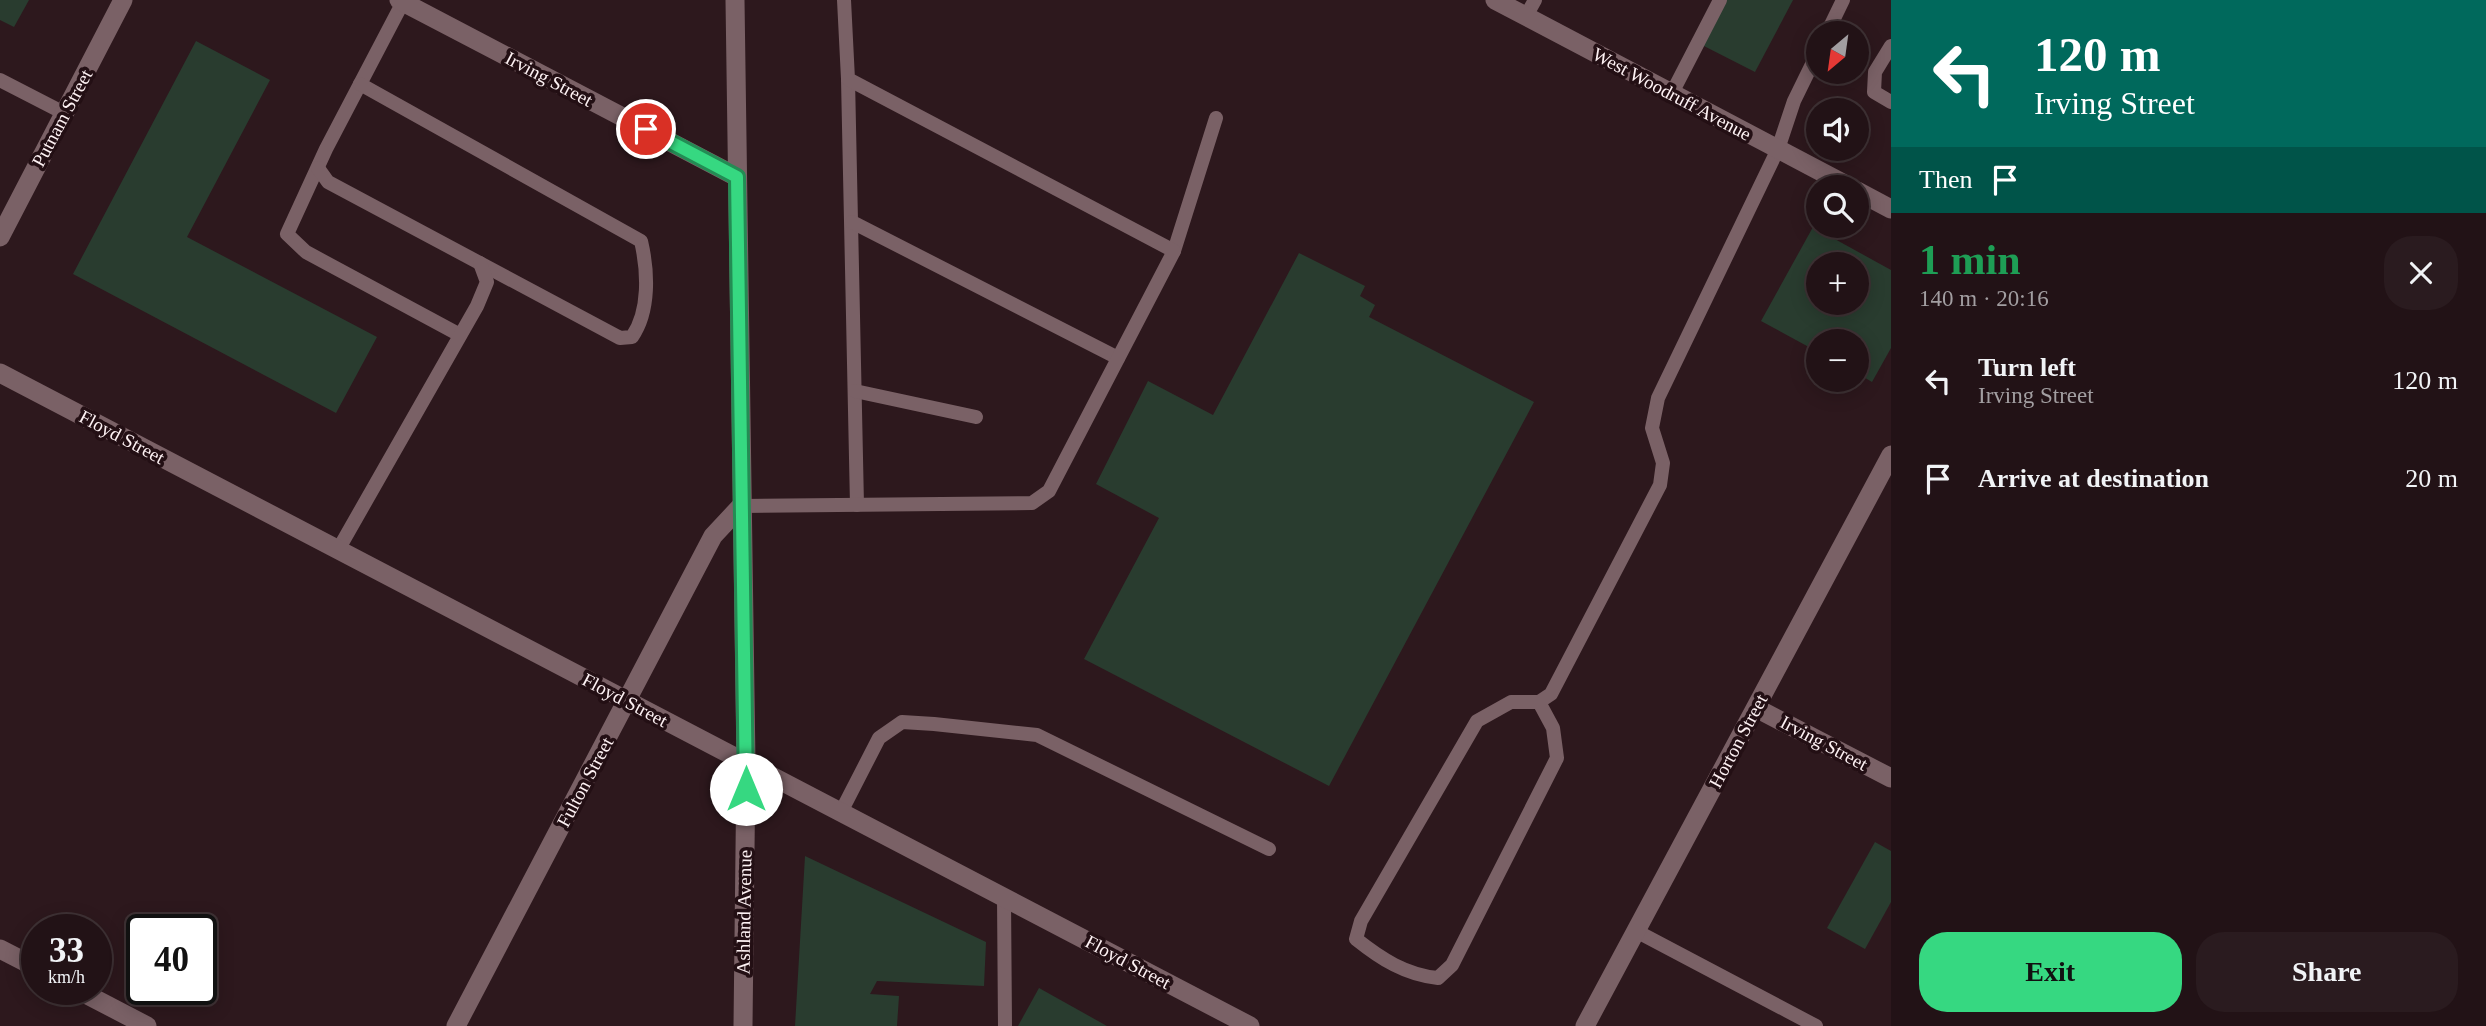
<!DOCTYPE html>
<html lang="en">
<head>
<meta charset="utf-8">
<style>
	body { margin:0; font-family:"Times New Roman",serif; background:#2a1b1f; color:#f1f3f6; height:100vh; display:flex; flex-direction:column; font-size:26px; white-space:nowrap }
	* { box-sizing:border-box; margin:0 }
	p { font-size:23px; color:#a29ea1 }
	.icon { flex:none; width:38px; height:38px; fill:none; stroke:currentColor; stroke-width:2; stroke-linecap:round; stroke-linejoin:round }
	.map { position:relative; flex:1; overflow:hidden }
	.side { display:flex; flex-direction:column; background:#221216; width:595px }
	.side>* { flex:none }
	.banner { background:#00695c; color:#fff; overflow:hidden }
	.needle { width:46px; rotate:209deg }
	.fabs { position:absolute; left:1806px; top:21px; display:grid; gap:14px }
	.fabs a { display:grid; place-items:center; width:63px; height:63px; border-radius:50%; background:#221216; box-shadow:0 4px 18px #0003,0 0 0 2px #3f3235; font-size:35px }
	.speed { position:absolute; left:21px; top:914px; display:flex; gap:14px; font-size:35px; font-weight:700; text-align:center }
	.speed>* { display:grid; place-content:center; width:91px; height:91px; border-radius:50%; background:#221216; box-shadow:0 4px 18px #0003,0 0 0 2px #3f3235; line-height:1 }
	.speed small { font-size:18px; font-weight:400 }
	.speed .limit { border:4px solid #111; border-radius:10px; background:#fff; color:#111 }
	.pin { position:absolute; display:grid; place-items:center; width:60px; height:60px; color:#fff; margin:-30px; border:4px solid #fff; border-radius:50%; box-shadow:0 2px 7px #0007 }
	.me { position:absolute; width:77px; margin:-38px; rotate:0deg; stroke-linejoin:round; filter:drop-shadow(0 0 5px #0008) }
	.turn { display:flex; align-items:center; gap:24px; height:147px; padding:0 28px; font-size:32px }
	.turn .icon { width:91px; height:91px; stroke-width:2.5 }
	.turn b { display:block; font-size:49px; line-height:60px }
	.then { display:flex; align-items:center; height:66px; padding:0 28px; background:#0003; gap:14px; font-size:26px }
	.round { display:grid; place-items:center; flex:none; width:74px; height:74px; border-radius:28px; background:#2a1b1f }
	.summary { display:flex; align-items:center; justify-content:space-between; height:119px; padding:0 28px }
	h1 { font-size:42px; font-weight:600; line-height:52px; color:#1e9e55 }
	.cta { display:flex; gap:14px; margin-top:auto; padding:14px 28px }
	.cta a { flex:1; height:80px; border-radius:28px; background:#36d881; color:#111; font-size:28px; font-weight:600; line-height:80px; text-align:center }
	.cta a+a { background:#2a1b1f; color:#f1f3f6 }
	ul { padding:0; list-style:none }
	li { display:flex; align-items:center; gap:21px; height:98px; padding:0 28px }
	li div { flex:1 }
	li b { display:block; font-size:26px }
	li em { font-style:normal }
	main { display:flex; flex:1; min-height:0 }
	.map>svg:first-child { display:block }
</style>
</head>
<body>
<main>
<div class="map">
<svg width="1891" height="1026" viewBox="0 0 1891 1026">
	<rect width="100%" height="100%" fill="#2d181d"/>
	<g fill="#293c2f" fill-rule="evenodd">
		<polygon points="0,0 29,0 14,27 0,20"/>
		<polygon points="1723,0 1793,0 1755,72 1700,44"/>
		<polygon points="196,41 270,80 187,237 377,337 336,413 73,274"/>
		<path d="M1813 227 1891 270V348L1872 382 1857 373V341H1818V352L1761 321ZM1818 264H1857V303H1818Z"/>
		<polygon points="1299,253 1365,286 1360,296 1375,305 1369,317 1534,402 1329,786 1084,659 1159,518 1096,484 1148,381 1213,415"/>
		<polygon points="1875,842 1891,851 1891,902 1865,949 1827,928"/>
		<polygon points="805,856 986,942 984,986 877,981 870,994 899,996 897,1026 795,1026"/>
		<polygon points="1039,988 1107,1026 1018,1026"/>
	</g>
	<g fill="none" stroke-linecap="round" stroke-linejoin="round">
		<g stroke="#7a6166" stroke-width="14">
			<polyline points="403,2 326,149 287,234 306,252 460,335"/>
			<polyline points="1526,16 1535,0"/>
			<polyline points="1827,33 1843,0"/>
			<polyline points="1891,46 1875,72 1874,92 1891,102"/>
			<polyline points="848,79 857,505"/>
			<polyline points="0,80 64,113"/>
			<polyline points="1672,93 1720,0"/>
			<path d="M318 168 328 182 620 338 632 337C650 311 648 271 641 241L360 84"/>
			<polyline points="852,222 1118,358"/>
			<polyline points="1174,251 1216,118"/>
			<polyline points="855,391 976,417"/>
			<polyline points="741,506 1032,503 1049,491 1174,251 848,79 844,0"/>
			<polyline points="338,550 477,306 487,282 480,263"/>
			<path d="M1539 702 1553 728 1557 758 1452 965 1438 978C1406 975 1381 959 1356 939L1361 921 1477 721 1511 702H1539L1551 694 1660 485 1663 463 1652 428 1658 398 1778 149 1794 101 1818 52"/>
			<polyline points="841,812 879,738 902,722 934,724 1037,735 1269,849"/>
			<polyline points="1004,898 1005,1026"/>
			<polyline points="1636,931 1816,1026"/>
		</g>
		<g stroke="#7a6166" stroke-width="19">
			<polyline points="399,0 737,177"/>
			<polyline points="0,237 123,0"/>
			<polyline points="0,373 1250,1026"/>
			<polyline points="1756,708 1891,778"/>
			<polyline points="0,949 37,968"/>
			<polyline points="76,989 147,1026"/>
			<polyline points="456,1026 713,536 741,506"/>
			<polyline points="1585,1026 1891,455"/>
		</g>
		<g stroke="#7a6166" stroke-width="19">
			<polyline points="735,0 746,763 743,1026"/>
			<polyline points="1495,0 1850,187"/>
			<polyline points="1857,191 1891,209"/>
		</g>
	</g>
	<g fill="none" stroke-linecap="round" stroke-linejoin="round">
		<defs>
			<polyline id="route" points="646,129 737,177 746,789"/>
		</defs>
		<use href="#route" stroke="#238c54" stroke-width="18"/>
		<use href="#route" stroke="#36d881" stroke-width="12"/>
	</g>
	<g text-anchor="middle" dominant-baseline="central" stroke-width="7" stroke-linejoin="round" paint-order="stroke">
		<g font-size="19" fill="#fdf1f3" stroke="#230f14">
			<text transform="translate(549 79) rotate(28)">Irving Street</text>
			<text transform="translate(1672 94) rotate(28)">West Woodruff Avenue</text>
			<text transform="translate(62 118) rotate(-62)">Putnam Street</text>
			<text transform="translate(122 437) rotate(28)">Floyd Street</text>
			<text transform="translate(625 700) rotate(28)">Floyd Street</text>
			<text transform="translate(1738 741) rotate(-62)">Horton Street</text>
			<text transform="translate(1824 743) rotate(28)">Irving Street</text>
			<text transform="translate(585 782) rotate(-62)">Fulton Street</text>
			<text transform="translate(744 912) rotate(-89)">Ashland Avenue</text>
			<text transform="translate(1128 962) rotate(28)">Floyd Street</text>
		</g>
	</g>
</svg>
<div class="fabs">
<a><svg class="needle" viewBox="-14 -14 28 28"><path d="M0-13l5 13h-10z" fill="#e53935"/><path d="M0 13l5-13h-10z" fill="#a29ea1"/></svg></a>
<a><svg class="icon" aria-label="sound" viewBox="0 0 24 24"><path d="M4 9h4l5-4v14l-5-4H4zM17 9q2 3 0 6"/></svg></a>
<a><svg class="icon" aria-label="search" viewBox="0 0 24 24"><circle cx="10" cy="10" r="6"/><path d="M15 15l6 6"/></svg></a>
<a>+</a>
<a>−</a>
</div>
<div class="speed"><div>33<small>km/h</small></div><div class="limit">40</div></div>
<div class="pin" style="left:646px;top:129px;background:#d93025"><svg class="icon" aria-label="arrive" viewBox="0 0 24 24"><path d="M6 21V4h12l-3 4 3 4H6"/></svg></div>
<svg class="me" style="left:746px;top:789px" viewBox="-20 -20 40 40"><circle r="19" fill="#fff"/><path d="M0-13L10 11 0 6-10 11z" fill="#36d881"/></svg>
</div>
<section class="side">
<div class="banner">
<div class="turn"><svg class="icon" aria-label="left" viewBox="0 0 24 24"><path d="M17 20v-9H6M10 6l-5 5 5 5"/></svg><div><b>120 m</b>Irving Street</div></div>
<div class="then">Then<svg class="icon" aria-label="arrive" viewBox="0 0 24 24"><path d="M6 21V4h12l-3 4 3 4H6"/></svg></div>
</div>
<div class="summary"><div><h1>1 min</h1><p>140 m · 20:16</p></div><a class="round"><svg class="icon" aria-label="close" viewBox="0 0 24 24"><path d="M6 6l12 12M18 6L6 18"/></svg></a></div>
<ul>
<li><svg class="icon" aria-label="left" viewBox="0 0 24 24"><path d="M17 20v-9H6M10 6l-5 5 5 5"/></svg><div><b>Turn left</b><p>Irving Street</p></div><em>120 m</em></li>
<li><svg class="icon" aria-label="arrive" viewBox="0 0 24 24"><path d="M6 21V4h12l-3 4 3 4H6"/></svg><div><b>Arrive at destination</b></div><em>20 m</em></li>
</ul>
<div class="cta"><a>Exit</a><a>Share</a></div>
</section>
</main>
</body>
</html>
